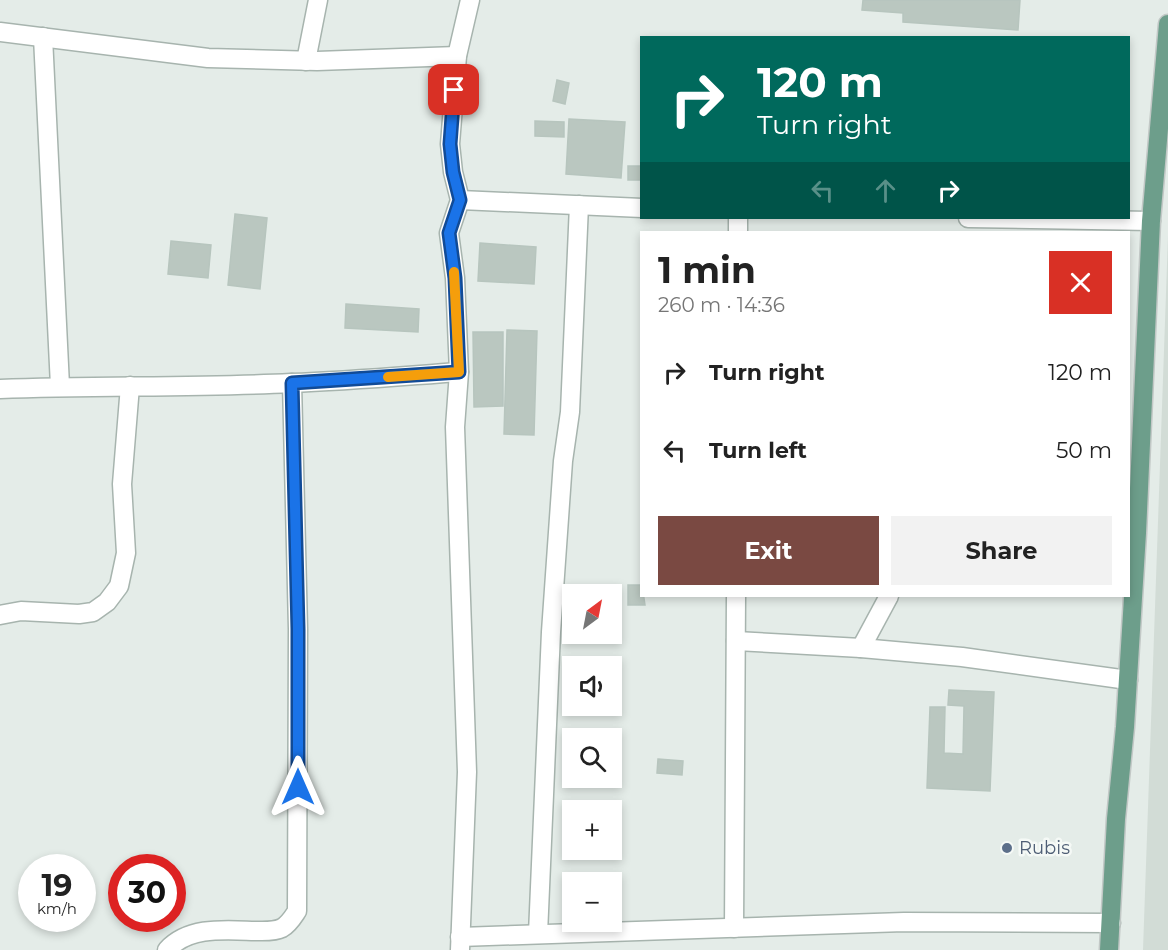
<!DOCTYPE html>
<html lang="en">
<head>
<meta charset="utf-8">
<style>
	body { margin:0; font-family:Montserrat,sans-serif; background:#f2f2f2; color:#222; height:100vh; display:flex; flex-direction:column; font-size:22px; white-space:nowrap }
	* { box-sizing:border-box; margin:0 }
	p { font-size:20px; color:#767676 }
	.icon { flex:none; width:33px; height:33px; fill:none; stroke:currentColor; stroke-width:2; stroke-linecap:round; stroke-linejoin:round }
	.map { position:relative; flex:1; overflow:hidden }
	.side { position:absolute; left:640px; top:231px; width:490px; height:366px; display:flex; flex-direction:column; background:#fff; border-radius:0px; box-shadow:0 3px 9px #0003 }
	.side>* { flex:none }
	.top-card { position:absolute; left:640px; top:36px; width:490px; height:183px; border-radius:0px; box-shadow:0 3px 9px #0003; background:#00695c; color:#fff; overflow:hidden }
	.needle { width:39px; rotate:32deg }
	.controls { position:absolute; left:562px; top:584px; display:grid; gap:12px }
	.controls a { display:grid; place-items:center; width:60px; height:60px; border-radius:0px; background:#fff; box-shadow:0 3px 9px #0003; font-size:30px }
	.speed { position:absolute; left:18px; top:854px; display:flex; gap:12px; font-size:30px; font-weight:700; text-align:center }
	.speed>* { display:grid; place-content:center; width:78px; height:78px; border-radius:50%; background:#fff; box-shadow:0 3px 9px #0003; line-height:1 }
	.speed small { font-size:15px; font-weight:400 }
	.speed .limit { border:9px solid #d22; background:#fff; color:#111 }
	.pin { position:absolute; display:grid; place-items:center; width:51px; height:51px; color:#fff; margin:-26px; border-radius:12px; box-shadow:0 3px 9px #0006 }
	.me { position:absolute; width:66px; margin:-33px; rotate:0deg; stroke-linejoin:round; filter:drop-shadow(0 0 4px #0008) }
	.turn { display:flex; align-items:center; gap:21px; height:126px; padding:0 18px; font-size:27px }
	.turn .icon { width:78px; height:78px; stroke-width:2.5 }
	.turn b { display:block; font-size:42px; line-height:51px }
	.lanes { display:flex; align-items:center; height:57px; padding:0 18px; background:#0003; justify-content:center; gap:30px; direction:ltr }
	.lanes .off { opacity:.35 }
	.round { display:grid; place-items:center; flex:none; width:63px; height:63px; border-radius:0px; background:#f2f2f2 }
	.head { display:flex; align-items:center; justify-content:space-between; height:102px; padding:0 18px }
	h1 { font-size:36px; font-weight:700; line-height:45px }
	.action { display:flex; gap:12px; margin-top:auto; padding:12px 18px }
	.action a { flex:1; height:69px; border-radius:0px; background:#7a4942; color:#fff; font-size:24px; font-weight:700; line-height:69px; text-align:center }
	.action a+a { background:#f2f2f2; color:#222 }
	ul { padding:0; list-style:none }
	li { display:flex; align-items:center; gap:18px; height:78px; padding:0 18px }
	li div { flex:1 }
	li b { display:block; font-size:22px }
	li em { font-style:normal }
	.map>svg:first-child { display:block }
</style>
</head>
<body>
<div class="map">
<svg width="1168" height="950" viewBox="0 0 1168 950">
	<rect width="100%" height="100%" fill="#e4ece8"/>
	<polygon fill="#d2dcd6" points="1168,236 1168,950 1143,950"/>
	<g fill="#bac7c0" stroke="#b7c5be" stroke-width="1.5">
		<polygon points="863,0 1020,0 1018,30 903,22 903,13 862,10"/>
		<polygon points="557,80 569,83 565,104 553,101"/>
		<polygon points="569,119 625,122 621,178 566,174"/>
		<polygon points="535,121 564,122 564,137 535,136"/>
		<rect x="628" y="166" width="14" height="14"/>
		<polygon points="235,214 267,218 260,289 228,285"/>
		<polygon points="171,241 211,245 208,278 168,274"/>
		<polygon points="480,243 536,247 534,284 478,281"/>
		<polygon points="346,304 419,309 418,332 345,328"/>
		<polygon points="507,330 537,331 534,435 504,434"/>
		<polygon points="473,332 503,332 503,406 474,407"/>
		<polygon points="628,585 642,585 645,605 628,605"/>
		<polygon points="949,690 994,692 990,791 927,788 930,707 945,707 944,753 963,754 964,706 948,705"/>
		<polygon points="658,759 683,761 682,775 657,773"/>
	</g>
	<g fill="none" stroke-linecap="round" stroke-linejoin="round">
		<defs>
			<g id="minor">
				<polyline points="0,32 208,58 317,61 457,56"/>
				<polyline points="43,37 60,386"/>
				<polyline points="306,61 318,0"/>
				<polyline points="460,200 642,208"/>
				<polyline points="968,218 1151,221"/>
				<polyline points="738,232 738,218"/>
				<path d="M0 389C97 385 194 388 291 383 347 381 403 376 459 372"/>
				<polyline points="0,615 21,611 79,614 93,612 107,602 119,586 126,553 122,484 130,386"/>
				<polyline points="736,641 861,648 962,657 1128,680"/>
				<polyline points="861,648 889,596"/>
				<polyline points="734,928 736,596"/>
				<polyline points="538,934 551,632 563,461 570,412 579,205"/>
				<polyline points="460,937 904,922 1111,923"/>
				<path d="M167 950C189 926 225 930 255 931 263 931 274 932 282 928 289 924 293 917 297 911L298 629 292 383"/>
				<polyline points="460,950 467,772 455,427 459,372 455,278 449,233 460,200 453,172 450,144 457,56 470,0"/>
			</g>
			<polyline id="major" points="1109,950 1116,819 1125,727 1137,533 1151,221 1168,24"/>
		</defs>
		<use href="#minor" stroke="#a7b4ae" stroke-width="21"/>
		<use href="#major" stroke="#c2c8c6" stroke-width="21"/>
		<use href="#minor" stroke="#fff" stroke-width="18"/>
		<use href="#major" stroke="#6d9e8b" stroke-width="18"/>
	</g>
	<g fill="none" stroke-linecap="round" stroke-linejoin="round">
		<defs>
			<polyline id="route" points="298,787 298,629 292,383 459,372 455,278 449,233 460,200 453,172 450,144 454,90"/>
		</defs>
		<use href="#route" stroke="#114b97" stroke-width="15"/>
		<use href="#route" stroke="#1a73e8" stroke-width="10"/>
		<polyline stroke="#f59e0b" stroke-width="10" points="388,377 459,372 454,272"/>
	</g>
	<circle fill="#5c6f8a" stroke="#f5f9f6" stroke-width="2" cx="1007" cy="848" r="6"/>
	<g text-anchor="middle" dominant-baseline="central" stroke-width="5" stroke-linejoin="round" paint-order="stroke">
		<g font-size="18" fill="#4e5e75" stroke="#f5f9f6" text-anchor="start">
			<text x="1019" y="848">Rubis</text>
		</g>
	</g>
</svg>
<div class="controls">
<a><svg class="needle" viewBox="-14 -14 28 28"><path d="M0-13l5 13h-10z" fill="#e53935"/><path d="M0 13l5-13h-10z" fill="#767676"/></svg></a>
<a><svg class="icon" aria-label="sound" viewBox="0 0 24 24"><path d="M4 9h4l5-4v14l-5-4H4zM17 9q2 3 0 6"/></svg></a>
<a><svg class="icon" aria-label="search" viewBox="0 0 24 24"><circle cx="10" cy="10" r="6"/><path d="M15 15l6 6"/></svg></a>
<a>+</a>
<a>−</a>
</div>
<div class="speed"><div>19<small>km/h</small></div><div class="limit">30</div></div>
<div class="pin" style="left:454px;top:90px;background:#d93025"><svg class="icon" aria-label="arrive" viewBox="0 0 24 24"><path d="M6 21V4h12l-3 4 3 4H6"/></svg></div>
<svg class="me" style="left:298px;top:787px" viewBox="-20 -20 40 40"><path d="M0-17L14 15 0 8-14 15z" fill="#1a73e8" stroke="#fff" stroke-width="4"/></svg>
<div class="top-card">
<div class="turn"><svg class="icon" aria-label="right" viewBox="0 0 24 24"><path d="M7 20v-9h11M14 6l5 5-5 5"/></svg><div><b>120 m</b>Turn right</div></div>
<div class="lanes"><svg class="icon off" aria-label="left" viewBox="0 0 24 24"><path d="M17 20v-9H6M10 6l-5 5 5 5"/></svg><svg class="icon off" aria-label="ahead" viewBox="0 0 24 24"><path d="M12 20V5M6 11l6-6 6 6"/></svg><svg class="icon" aria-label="right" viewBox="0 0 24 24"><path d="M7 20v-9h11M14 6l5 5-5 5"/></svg></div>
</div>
<section class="side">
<div class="head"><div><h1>1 min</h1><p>260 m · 14:36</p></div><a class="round" style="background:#d93025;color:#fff"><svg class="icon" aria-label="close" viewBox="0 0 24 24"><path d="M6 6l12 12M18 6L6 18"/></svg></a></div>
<ul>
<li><svg class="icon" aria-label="right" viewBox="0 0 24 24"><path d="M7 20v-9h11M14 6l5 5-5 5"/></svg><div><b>Turn right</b></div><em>120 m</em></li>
<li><svg class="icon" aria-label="left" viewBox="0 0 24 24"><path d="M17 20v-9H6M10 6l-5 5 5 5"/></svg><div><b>Turn left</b></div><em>50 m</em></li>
</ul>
<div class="action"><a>Exit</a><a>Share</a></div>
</section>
</div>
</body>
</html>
